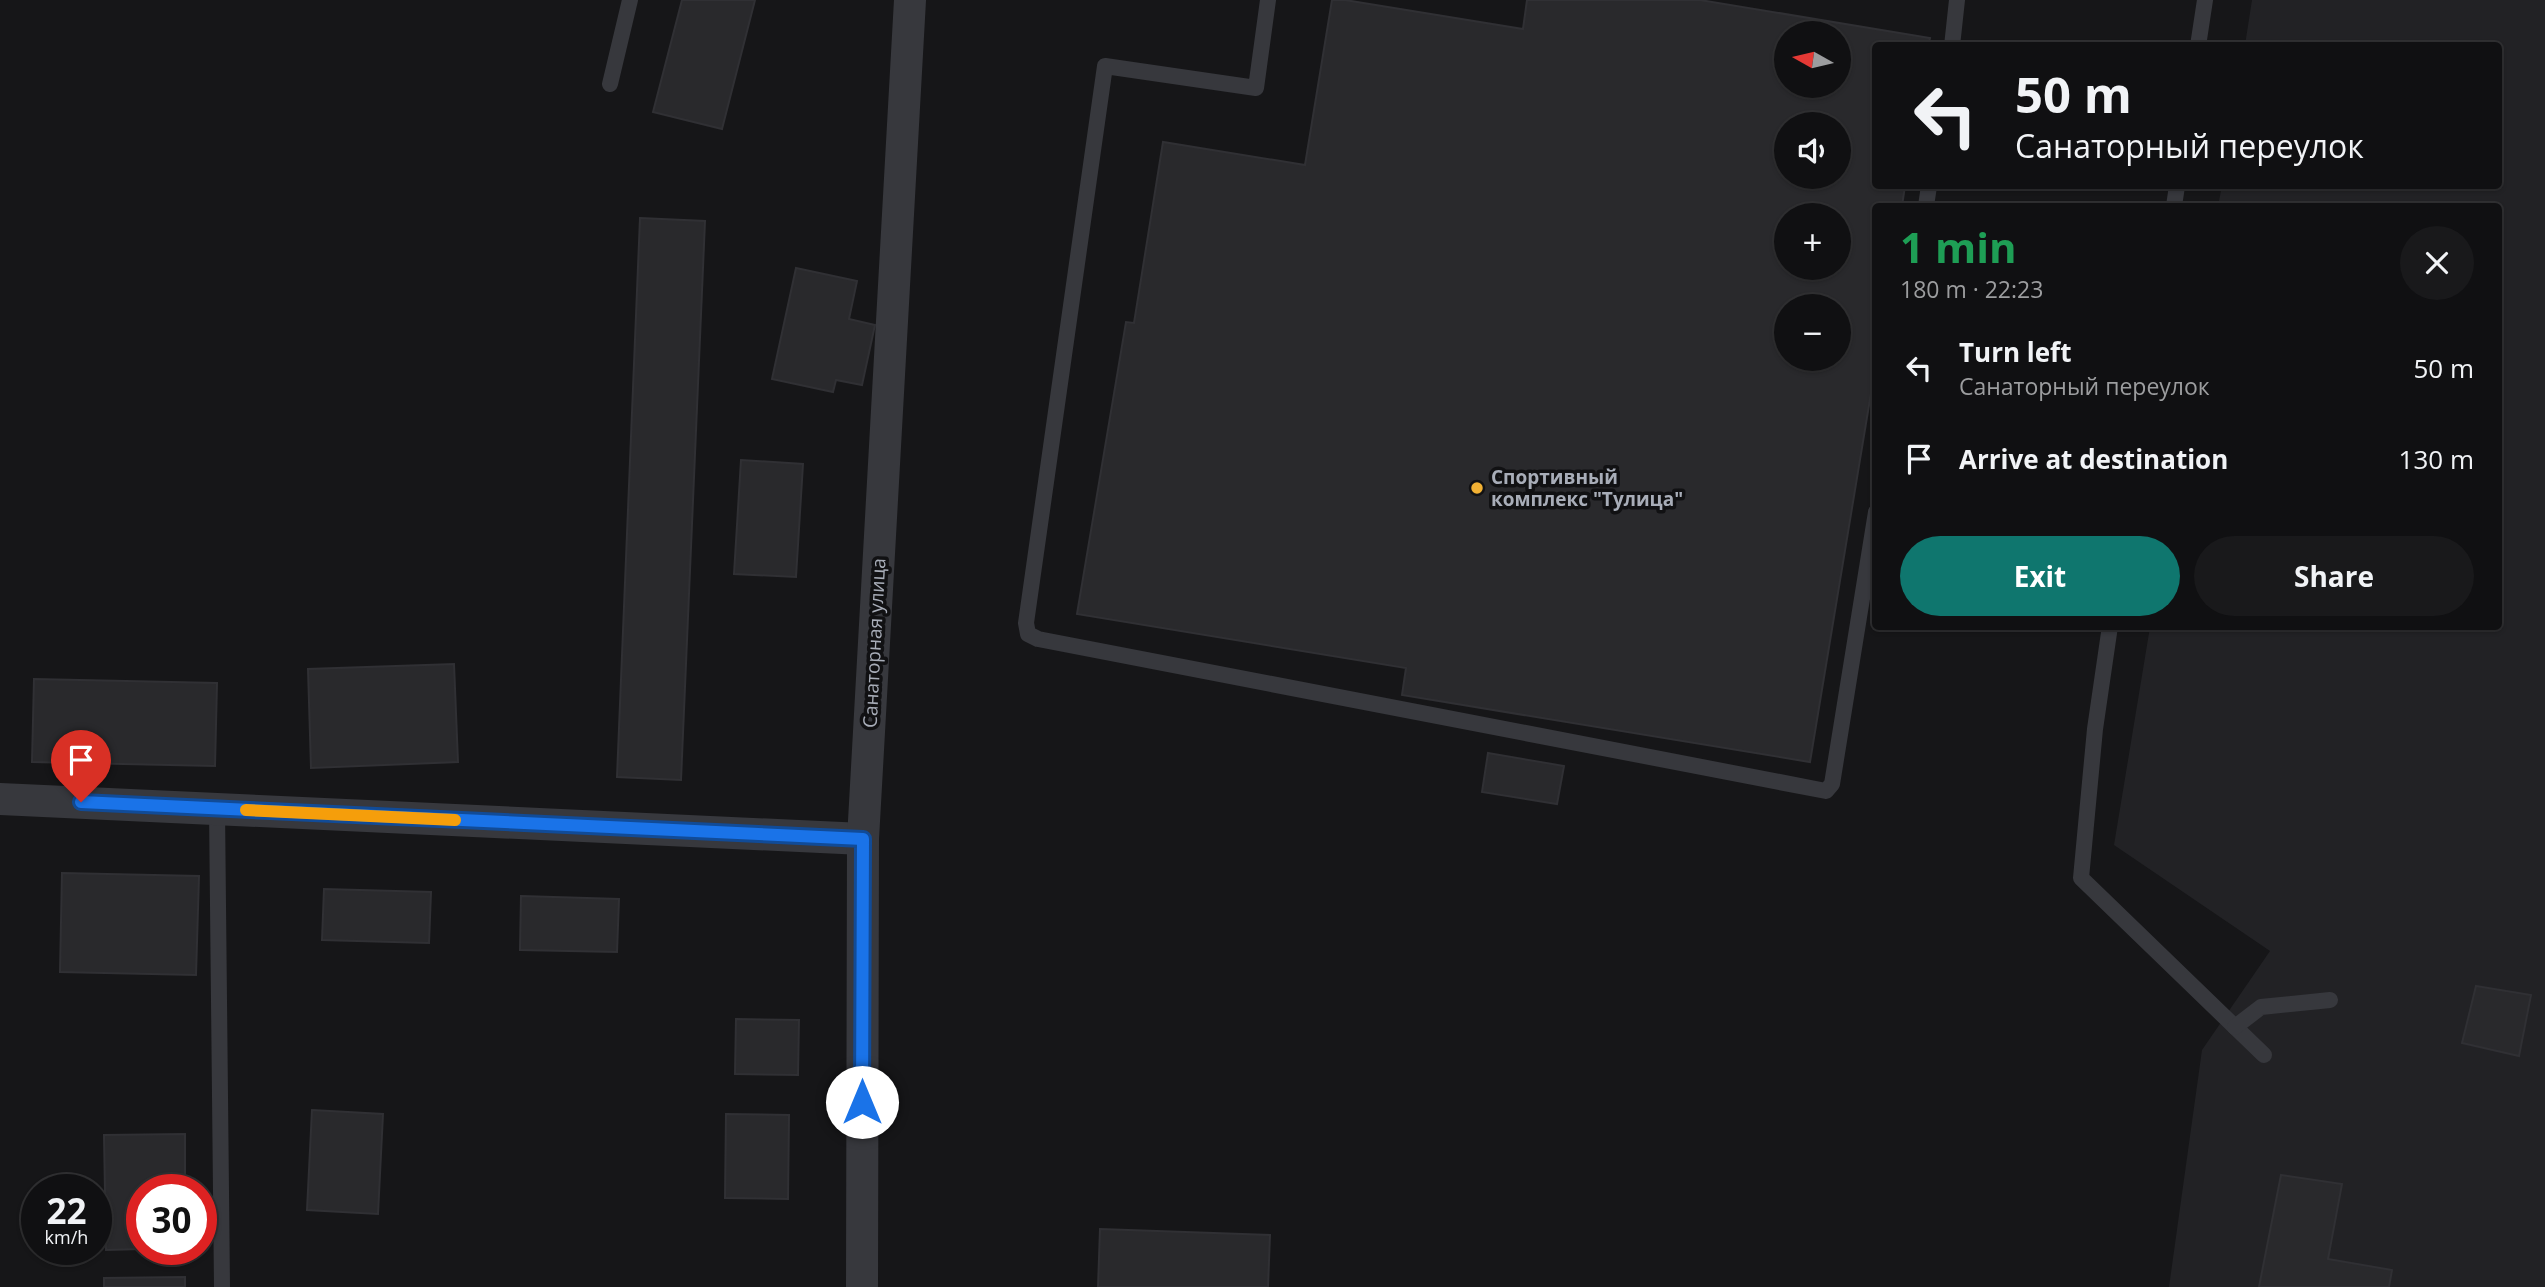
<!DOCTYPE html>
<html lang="en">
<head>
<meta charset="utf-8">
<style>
	body { margin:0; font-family:"Open Sans",sans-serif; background:#19191b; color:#f1f3f6; height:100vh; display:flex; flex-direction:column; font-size:26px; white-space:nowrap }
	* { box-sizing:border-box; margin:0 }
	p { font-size:23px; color:#9c9d9f }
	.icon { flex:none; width:38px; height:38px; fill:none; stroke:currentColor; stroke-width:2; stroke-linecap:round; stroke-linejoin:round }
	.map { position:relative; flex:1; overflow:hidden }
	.side { position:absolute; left:1872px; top:203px; width:630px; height:427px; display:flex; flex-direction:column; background:#101012; border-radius:7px; box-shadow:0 2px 5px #0004,0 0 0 2px #303032 }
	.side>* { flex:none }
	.top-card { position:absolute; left:1872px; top:42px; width:630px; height:147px; border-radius:7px; box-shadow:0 2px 5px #0004,0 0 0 2px #303032; background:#101012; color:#f1f3f6; overflow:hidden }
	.needle { width:46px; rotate:278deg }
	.tools { position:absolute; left:1774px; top:21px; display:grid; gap:14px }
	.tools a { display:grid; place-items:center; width:77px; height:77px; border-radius:50%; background:#101012; box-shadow:0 2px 5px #0004,0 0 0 2px #303032; font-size:35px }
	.speed { position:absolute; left:21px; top:1174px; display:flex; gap:14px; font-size:35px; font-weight:700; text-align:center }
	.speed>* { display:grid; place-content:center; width:91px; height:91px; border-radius:50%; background:#101012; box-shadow:0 2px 5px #0004,0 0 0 2px #303032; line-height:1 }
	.speed small { font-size:18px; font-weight:400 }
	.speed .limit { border:10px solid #d22; background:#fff; color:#111 }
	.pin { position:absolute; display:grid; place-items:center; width:60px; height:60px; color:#fff; margin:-72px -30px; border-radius:50% 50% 50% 0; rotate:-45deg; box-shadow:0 0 7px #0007 }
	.pin .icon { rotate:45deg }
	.me { position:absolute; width:77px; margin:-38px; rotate:0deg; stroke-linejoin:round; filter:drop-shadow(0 0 5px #0008) }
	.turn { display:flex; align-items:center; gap:24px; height:147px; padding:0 28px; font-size:32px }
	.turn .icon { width:91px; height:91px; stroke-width:2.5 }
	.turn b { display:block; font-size:49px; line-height:60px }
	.round { display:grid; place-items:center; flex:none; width:74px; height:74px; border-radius:37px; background:#19191b }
	.headline { display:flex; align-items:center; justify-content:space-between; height:119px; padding:0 28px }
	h1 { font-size:42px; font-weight:700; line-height:52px; color:#1e9e55 }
	.primary-button { display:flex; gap:14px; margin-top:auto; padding:14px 28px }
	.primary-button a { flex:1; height:80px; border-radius:42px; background:#0f766e; color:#fff; font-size:28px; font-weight:700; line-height:80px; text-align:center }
	.primary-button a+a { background:#19191b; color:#f1f3f6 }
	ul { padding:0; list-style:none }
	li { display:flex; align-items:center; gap:21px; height:91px; padding:0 28px }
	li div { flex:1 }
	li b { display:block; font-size:26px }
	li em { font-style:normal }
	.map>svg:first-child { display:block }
</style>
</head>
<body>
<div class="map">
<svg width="2545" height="1287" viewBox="0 0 2545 1287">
	<rect width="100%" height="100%" fill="#161618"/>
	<polygon fill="#222225" points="2252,0 2545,0 2545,1287 2169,1287 2202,1050 2270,951 2114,845 2150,627 2499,626 2499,206 2218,206 2222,186 2499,186 2499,46 2245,45"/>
	<g fill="#29292c" stroke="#303034" stroke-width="2" fill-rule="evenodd">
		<polygon points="682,0 755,0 722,129 653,112"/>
		<path d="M1332 0H1345L1523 29 1527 0H1700L1930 38 1928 46H1876V186H1905L1902 206H1876V363L1810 762 1402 695 1406 668 1077 614 1126 322 1134 323 1163 142 1305 165ZM1787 33H1839V86H1787ZM1787 124H1839V177H1787ZM1787 215H1839V268H1787ZM1787 306H1839V359H1787Z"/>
		<polygon points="640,218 705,221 681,780 617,777"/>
		<polygon points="796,268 857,281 849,319 875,325 862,385 836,380 833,392 772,379"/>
		<polygon points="741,460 803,464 796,577 734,574"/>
		<polygon points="454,664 458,762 311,768 308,669"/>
		<polygon points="34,679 217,683 215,766 32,762"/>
		<polygon points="1488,753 1564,766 1557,804 1482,792"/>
		<polygon points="62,873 199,876 196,975 60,972"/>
		<polygon points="324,889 431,892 429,943 322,940"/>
		<polygon points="521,896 619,899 617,952 520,950"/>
		<polygon points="2476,986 2531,995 2519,1056 2462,1043"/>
		<polygon points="736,1019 799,1020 798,1075 735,1074"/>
		<polygon points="312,1110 383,1114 378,1214 307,1210"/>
		<polygon points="726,1114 789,1115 788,1199 725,1198"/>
		<polygon points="185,1134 185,1190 142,1190 142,1249 106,1250 104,1135"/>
		<polygon points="2281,1175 2342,1184 2328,1259 2392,1270 2389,1287 2259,1287"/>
		<polygon points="1100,1229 1270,1235 1268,1287 1098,1287"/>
		<polygon points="185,1277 185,1287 104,1287 104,1278"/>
	</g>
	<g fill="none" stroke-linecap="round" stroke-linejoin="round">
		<g stroke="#37383d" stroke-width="16">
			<polyline points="1268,0 1256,88 1105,66 1026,623 1028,634 1038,639 1826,791 1832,784 1876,512"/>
			<polyline points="1952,46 1957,0"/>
			<polyline points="2198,46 2205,0"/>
			<polyline points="610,84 630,0"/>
			<polyline points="1926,206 1929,186"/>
			<polyline points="2174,206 2177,186"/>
			<polyline points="2110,626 2095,729 2081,878 2264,1055"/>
			<polyline points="217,809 222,1287"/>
			<polyline points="2235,1027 2261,1007 2330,1000"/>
		</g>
		<g stroke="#37383d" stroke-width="32">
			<polyline points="0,799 863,839"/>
			<polyline points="862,1287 863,839 910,0"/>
		</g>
	</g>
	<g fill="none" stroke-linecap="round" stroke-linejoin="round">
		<defs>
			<polyline id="route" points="81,802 863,839 862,1102"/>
		</defs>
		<use href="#route" stroke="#114b97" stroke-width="18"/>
		<use href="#route" stroke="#1a73e8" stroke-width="12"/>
		<polyline stroke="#f59e0b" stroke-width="12" points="246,810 455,820"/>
	</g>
	<circle fill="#f2b134" stroke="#111113" stroke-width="2.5" cx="1477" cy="488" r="7"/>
	<g text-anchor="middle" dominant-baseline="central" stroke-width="7" stroke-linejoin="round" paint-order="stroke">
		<g font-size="19" font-weight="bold" fill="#a8adb8" stroke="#111113" text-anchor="start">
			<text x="1491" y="477">Спортивный<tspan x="1491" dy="22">комплекс "Тулица"</tspan></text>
		</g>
		<g font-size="19" fill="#a8adb8" stroke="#111113">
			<text transform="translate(874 643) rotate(-87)">Санаторная улица</text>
		</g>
	</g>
</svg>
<div class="tools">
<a><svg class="needle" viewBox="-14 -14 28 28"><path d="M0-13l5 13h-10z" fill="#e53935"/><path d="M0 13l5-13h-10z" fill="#9c9d9f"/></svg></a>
<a><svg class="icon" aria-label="sound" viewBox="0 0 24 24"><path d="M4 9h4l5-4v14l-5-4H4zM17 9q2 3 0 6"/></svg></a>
<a>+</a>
<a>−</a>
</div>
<div class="speed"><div>22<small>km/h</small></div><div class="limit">30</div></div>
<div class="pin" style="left:81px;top:802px;background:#d93025"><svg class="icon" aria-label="arrive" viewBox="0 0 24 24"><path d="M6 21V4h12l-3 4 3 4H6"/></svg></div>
<svg class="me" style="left:862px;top:1102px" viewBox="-20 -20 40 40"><circle r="19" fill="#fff"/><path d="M0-13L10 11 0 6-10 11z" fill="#1a73e8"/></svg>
<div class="top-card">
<div class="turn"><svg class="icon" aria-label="left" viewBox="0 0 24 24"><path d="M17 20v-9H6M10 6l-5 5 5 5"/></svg><div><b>50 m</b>Санаторный переулок</div></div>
</div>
<section class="side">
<div class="headline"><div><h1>1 min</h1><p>180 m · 22:23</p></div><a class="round"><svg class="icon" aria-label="close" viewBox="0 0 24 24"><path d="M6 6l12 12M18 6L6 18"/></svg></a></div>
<ul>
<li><svg class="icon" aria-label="left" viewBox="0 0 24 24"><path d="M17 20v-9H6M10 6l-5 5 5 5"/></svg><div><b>Turn left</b><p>Санаторный переулок</p></div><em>50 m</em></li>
<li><svg class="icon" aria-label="arrive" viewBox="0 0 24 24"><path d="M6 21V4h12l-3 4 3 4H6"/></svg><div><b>Arrive at destination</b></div><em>130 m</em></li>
</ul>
<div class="primary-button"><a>Exit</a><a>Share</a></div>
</section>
</div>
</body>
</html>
